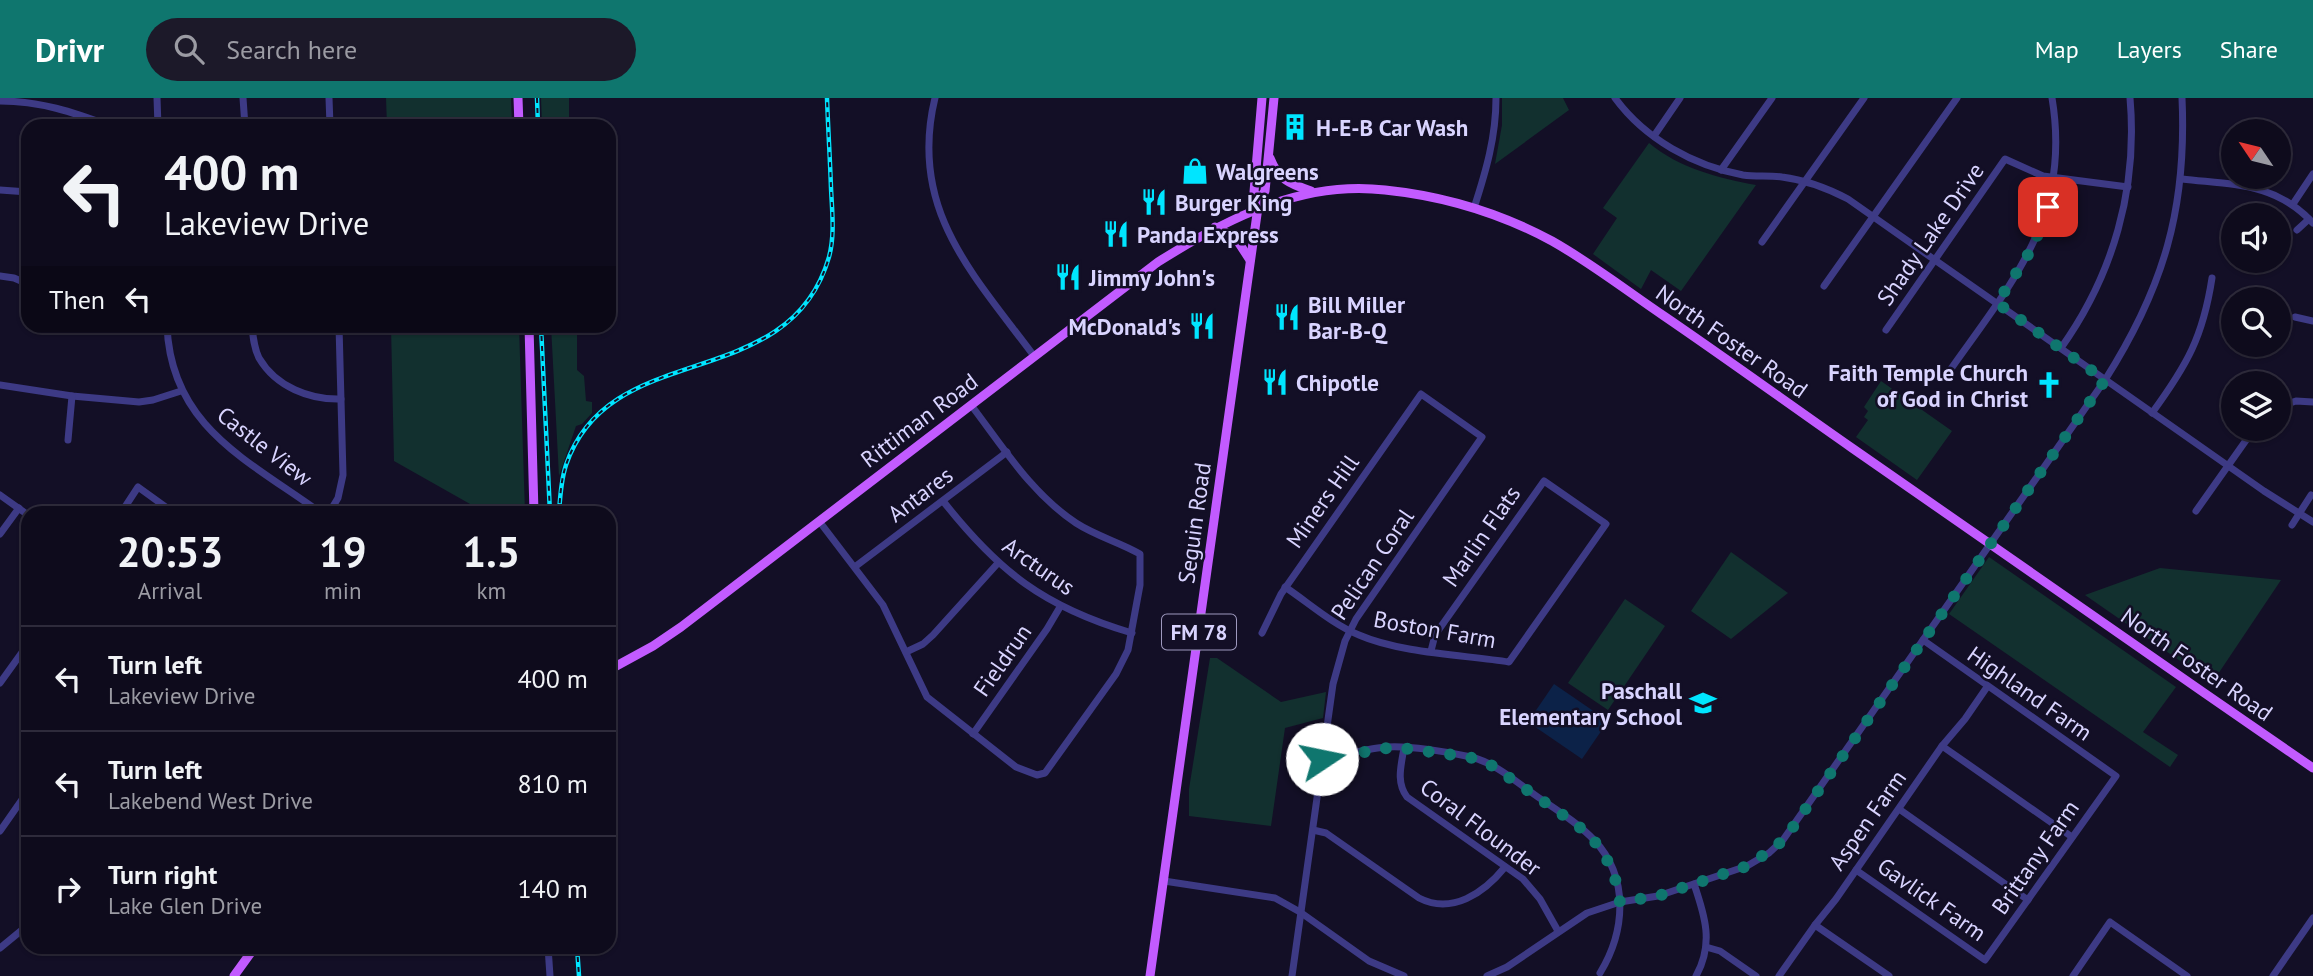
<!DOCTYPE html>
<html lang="en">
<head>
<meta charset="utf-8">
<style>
	body { margin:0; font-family:"PT Sans",sans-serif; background:#1c1929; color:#f1f3f6; height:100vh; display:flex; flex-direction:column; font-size:26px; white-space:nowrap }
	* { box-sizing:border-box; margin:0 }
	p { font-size:23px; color:#9b9ba3 }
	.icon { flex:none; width:38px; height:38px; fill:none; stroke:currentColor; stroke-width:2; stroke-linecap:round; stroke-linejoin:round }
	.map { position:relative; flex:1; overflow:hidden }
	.sheet { position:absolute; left:21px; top:408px; width:595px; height:448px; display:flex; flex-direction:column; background:#0e0b1c; border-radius:21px; box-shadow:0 2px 5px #0004,0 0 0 2px #2e2b3b }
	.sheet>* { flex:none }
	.top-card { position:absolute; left:21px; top:21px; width:595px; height:214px; border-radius:21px; box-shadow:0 2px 5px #0004,0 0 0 2px #2e2b3b; background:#0e0b1c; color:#f1f3f6; overflow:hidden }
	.needle { width:46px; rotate:305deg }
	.buttons { position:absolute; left:2221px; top:21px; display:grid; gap:14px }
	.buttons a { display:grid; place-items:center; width:70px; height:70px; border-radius:50%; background:#0e0b1c; box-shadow:0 2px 5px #0004,0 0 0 2px #2e2b3b; font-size:35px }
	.pin { position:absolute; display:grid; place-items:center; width:60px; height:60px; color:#fff; margin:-30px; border-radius:14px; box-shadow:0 4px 10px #0006 }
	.me { position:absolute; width:77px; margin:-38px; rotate:79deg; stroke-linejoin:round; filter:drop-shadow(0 0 5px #0008) }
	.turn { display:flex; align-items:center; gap:24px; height:147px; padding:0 28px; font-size:32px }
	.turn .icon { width:91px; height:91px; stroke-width:2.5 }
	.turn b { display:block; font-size:49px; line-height:60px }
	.then { display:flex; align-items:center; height:66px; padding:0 28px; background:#0003; gap:14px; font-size:26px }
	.eta { display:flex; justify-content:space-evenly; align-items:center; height:119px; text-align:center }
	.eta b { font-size:42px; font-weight:600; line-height:49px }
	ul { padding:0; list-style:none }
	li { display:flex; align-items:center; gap:21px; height:105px; padding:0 28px; border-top:2px solid #2e2b3b }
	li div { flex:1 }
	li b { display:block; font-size:26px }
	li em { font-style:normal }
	header { display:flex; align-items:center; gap:42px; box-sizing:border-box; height:98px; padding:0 35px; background:#0f766e; color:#fff }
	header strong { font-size:33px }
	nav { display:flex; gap:38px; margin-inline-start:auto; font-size:24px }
	.search { width:490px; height:63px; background:#1c1929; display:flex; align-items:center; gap:18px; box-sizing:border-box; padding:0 24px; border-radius:38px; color:#9b9ba3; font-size:26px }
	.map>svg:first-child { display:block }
</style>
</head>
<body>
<header>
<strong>Drivr</strong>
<div class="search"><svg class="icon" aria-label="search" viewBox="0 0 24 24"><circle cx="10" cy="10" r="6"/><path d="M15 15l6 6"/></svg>Search here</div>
<nav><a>Map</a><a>Layers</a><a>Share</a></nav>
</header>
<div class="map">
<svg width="2313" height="878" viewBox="0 0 2313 878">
	<rect width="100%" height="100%" fill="#130f26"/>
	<g fill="#12302f">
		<polygon points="386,0 511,0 512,28 387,28"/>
		<polygon points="541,0 569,0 569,28 542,28"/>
		<polygon points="1502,0 1563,0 1569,12 1495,66 1502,27"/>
		<path d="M1649 45C1679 70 1718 80 1756 87L1681 193 1651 172 1641 191 1593 156 1617 120 1603 110Z"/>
		<polygon points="391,228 519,228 525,415 486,415 394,363"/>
		<polygon points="551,228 577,228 577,272 584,278 586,303 592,304 592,315 582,326 576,328 559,378"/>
		<polygon points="1881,283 1952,333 1917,382 1856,339 1868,322 1864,319 1868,313 1864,309"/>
		<polygon points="1731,454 1788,495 1731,541 1691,513"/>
		<polygon points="1989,459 2176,589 2143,634 2178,657 2170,669 1949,516"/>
		<polygon points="2160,470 2281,482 2212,585 2085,497"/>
		<polygon points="1625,501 1665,528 1608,612 1568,585"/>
		<polygon points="1210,560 1217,560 1281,604 1326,594 1323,620 1285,630 1271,728 1189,718 1189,691"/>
	</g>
	<polygon fill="#0c2248" points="1554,586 1608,623 1582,661 1528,624"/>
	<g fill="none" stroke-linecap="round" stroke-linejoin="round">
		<g stroke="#3d3a85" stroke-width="7">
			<polyline points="157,0 158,28"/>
			<polyline points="243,0 245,28"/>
			<polyline points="329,0 330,27"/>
			<path d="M935 0C908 111 973 176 1034 258"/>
			<path d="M1615 0C1645 41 1694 68 1743 77 1756 79 1769 77 1782 79 1806 82 1827 90 1848 101L2264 393 2313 424"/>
			<path d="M0 3C40 3 73 14 110 28"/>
			<polyline points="258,28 330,25"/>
			<polyline points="1654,38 1680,0"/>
			<polyline points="1721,72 1772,0"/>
			<path d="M2182 81C2233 87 2275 84 2313 125"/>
			<polyline points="0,92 28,94"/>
			<polyline points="2293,106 2313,76"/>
			<path d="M1474 110C1486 73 1496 39 1496 0"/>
			<polyline points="2297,132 2309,121"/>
			<polyline points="1762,144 1864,0"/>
			<polyline points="0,178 14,180 28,186"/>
			<polyline points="1824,188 1957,0"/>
			<polyline points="2295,219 2313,223"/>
			<path d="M167 228C171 329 248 362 321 415"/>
			<path d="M252 228C253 239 254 250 259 260 276 289 310 302 341 301"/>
			<polyline points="1886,232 2005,61 2043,78 2128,89"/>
			<path d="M2061 250C2113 177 2138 91 2130 0"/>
			<path d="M1948 275C2012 184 2072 119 2052 0"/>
			<polyline points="0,287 72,298 139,304 153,302 181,293"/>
			<polyline points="2278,309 2296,303 2313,304"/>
			<path d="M2152 315C2187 267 2203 239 2212 180"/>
			<polyline points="68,342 72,298"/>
			<polyline points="0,397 28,417"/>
			<path d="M943 403C999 474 1044 509 1132 535"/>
			<polyline points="2196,413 2254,331"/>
			<polyline points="121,415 138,389 174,415"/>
			<polyline points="329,415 338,400 343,377 339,228"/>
			<path d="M819 423 883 507 927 599 1016 669 1037 677 1045 675 1116 576 1128 552 1140 487V456C1119 444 1096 438 1076 425 1031 395 1003 349 971 307"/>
			<polyline points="2292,427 2311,397"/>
			<polyline points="0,436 19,410"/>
			<polyline points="856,468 1007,354"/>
			<path d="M1285 489C1309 505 1332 526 1359 537 1400 555 1464 557 1509 564L1606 426 1544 383 1435 537 1431 553"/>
			<polyline points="1262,535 1281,496 1421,296 1482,339 1356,521 1345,543 1333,586 1292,878"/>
			<polyline points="906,554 923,546 933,537 998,465"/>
			<polyline points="0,585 28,546"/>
			<polyline points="973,636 1047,531 1060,509"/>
			<polyline points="1942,648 2072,739"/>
			<path d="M1404 650C1401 668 1396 684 1407 699L1523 781 1540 801 1558 833"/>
			<path d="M1323 661C1343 657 1365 651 1386 649 1407 647 1449 654 1471 659 1495 665 1515 683 1535 697 1555 711 1577 724 1594 742 1630 780 1625 834 1600 875"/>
			<polyline points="1899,711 2028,802"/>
			<path d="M1313 732 1326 735 1419 800C1452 817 1484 795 1505 769"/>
			<polyline points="0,733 28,693"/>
			<polyline points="1856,772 1985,862 2116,678 1923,542"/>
			<polyline points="1164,783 1275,800 1300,814 1369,863 1404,878"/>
			<path d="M1694 786C1705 818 1714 846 1696 878"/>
			<polyline points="1815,827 1889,878"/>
			<polyline points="548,849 550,878"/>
			<polyline points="1706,849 1720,853 1756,878"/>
			<polyline points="0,850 28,827"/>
			<path d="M1487 878 1507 869 1587 815 1620 804 1658 798 1747 768 1769 755 1783 742 2105 282C2164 189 2187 110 2182 0"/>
			<polyline points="1779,878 1815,827 1836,801 1942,648 1965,621 1987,589"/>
			<polyline points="2073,878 2110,824 2187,878"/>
			<polyline points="2273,878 2313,820"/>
		</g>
		<g stroke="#c25bff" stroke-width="9">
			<polyline points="518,0 519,28"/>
			<path d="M1270 60C1278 81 1290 86 1311 93"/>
			<polyline points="1259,102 1254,94 1262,0"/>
			<polyline points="1215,129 1235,139 1250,162"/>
			<polyline points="529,228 534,415"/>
			<path d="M609 572 653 548 681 529 1158 164C1226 121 1302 82 1385 92 1443 98 1500 115 1552 143 1591 165 1627 193 1664 218 1727 261 1789 306 1852 350 2006 457 2159 564 2313 670"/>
			<polyline points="234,878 255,849"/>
			<polyline points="1150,878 1259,102 1265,93 1274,0"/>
		</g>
		<defs>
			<g id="rail">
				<polyline points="537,0 538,28"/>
				<polyline points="541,228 550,415"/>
				<path d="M559 415C560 399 561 382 566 367 610 238 789 298 829 159 835 137 832 113 831 90 830 60 828 30 827 0"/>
				<polyline points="577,849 579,878"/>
			</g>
		</defs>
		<use href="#rail" stroke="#00e5ff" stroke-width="4.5"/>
		<use href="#rail" stroke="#130f26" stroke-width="2" stroke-dasharray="5" stroke-linecap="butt"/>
	</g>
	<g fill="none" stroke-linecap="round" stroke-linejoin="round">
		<polyline stroke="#0f766e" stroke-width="12" stroke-dasharray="0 21.6" points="1322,661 1394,649 1469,659 1491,667 1576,726 1593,741 1613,771 1620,804 1658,798 1747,768 1777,748 1793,729 2105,282 1997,205 2033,149 2048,109"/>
	</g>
	<defs>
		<symbol id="building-bare" viewBox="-9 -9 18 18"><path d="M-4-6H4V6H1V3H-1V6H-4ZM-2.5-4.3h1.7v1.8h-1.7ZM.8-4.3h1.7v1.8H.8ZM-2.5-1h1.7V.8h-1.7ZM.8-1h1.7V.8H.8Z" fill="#00e5ff" stroke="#130f26" stroke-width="2.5" paint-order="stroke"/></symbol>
		<symbol id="shop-bare" viewBox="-9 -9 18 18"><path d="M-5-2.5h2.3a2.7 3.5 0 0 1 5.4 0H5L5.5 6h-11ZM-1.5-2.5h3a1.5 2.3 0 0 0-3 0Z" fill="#00e5ff" stroke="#130f26" stroke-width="2.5" paint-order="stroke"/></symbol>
		<symbol id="restaurant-bare" viewBox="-9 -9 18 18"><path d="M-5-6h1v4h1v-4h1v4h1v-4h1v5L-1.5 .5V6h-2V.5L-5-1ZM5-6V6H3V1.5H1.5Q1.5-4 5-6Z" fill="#00e5ff" stroke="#130f26" stroke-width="2.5" paint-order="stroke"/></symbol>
		<symbol id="church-bare" viewBox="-9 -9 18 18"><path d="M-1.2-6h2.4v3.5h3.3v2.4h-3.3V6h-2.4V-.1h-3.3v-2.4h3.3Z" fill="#00e5ff" stroke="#130f26" stroke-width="2.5" paint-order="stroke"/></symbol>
		<symbol id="school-bare" viewBox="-9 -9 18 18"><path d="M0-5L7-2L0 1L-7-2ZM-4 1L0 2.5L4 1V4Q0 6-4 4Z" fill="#00e5ff" stroke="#130f26" stroke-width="2.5" paint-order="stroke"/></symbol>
	</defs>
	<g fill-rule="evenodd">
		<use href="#building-bare" x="1276" y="10" width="38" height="38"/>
		<use href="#shop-bare" x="1176" y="54" width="38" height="38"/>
		<use href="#restaurant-bare" x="1135" y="85" width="38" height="38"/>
		<use href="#restaurant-bare" x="1097" y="117" width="38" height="38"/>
		<use href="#restaurant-bare" x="1049" y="160" width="38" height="38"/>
		<use href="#restaurant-bare" x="1268" y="200" width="38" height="38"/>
		<use href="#restaurant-bare" x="1183" y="209" width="38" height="38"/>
		<use href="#restaurant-bare" x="1256" y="265" width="38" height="38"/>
		<use href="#church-bare" x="2030" y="268" width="38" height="38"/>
		<use href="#school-bare" x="1684" y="586" width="38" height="38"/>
	</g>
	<g text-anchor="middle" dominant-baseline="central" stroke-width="5" stroke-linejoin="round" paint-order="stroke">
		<rect fill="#130f26" stroke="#9e99be" stroke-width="2" x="1162" y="516.5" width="74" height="35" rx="5"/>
		<g font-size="21" font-weight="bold" fill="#d9d4ff">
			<text x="1199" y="534">FM 78</text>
		</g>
		<g font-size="23" font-weight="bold" fill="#d9d4ff" stroke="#130f26" text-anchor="start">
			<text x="1316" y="29">H-E-B Car Wash</text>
			<text x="1216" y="73">Walgreens</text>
			<text x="1175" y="104">Burger King</text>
			<text x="1137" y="136">Panda Express</text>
			<text x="1089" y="179">Jimmy John's</text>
			<text x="1308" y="206">Bill Miller<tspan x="1308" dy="26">Bar-B-Q</tspan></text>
			<text x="1181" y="228" text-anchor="end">McDonald's</text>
			<text x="2028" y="274" text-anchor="end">Faith Temple Church<tspan x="2028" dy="26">of God in Christ</tspan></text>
			<text x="1296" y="284">Chipotle</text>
			<text x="1682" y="592" text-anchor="end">Paschall<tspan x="1682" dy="26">Elementary School</tspan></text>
		</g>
		<g font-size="23" fill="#d9d4ff" stroke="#130f26">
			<text transform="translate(1930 136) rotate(-55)">Shady Lake Drive</text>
			<text transform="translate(1732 243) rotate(35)">North Foster Road</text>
			<text transform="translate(919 322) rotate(-37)">Rittiman Road</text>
			<text transform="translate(265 348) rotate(38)">Castle View</text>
			<text transform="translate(920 396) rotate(-37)">Antares</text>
			<text transform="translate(1322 403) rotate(-55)">Miners Hill</text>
			<text transform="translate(1194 425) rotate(-82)">Seguin Road</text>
			<text transform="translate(1481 438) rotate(-55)">Marlin Flats</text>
			<text transform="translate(1372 466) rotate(-56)">Pelican Coral</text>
			<text transform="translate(1039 468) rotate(35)">Arcturus</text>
			<text transform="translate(1435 531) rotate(10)">Boston Farm</text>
			<text transform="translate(1002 562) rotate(-55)">Fieldrun</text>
			<text transform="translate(2197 566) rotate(35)">North Foster Road</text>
			<text transform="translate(2030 595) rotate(35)">Highland Farm</text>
			<text transform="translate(1867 722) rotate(-55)">Aspen Farm</text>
			<text transform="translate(1481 729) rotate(37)">Coral Flounder</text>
			<text transform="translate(2035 759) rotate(-55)">Brittany Farm</text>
			<text transform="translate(1932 801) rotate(35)">Gavlick Farm</text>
		</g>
	</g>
</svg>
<div class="buttons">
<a><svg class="needle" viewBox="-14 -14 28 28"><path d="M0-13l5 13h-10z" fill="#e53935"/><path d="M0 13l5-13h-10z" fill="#9b9ba3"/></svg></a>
<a><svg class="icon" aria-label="sound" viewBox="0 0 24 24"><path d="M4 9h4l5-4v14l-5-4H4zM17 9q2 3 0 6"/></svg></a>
<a><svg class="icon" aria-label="search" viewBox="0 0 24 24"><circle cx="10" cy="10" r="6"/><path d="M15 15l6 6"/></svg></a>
<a><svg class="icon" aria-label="layers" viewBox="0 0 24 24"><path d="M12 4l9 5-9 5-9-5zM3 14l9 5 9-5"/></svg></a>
</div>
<div class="pin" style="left:2048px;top:109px;background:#d93025"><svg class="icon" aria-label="arrive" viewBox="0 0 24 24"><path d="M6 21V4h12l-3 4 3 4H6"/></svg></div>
<svg class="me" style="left:1322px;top:661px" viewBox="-20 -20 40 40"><circle r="19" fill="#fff"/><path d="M0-13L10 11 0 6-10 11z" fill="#0f766e"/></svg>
<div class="top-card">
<div class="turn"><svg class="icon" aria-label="left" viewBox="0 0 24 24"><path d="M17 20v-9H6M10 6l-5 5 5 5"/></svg><div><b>400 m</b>Lakeview Drive</div></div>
<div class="then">Then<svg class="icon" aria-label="left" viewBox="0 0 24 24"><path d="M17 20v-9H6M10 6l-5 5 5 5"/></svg></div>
</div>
<section class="sheet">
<div class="eta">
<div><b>20:53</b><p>Arrival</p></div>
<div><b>19</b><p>min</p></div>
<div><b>1.5</b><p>km</p></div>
</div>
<ul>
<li><svg class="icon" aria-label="left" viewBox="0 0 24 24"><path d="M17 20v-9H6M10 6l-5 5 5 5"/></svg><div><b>Turn left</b><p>Lakeview Drive</p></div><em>400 m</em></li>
<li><svg class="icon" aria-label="left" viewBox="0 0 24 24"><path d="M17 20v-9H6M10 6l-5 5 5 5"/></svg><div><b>Turn left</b><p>Lakebend West Drive</p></div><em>810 m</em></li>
<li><svg class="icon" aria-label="right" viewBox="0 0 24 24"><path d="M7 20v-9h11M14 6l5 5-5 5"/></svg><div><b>Turn right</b><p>Lake Glen Drive</p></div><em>140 m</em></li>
</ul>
</section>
</div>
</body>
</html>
